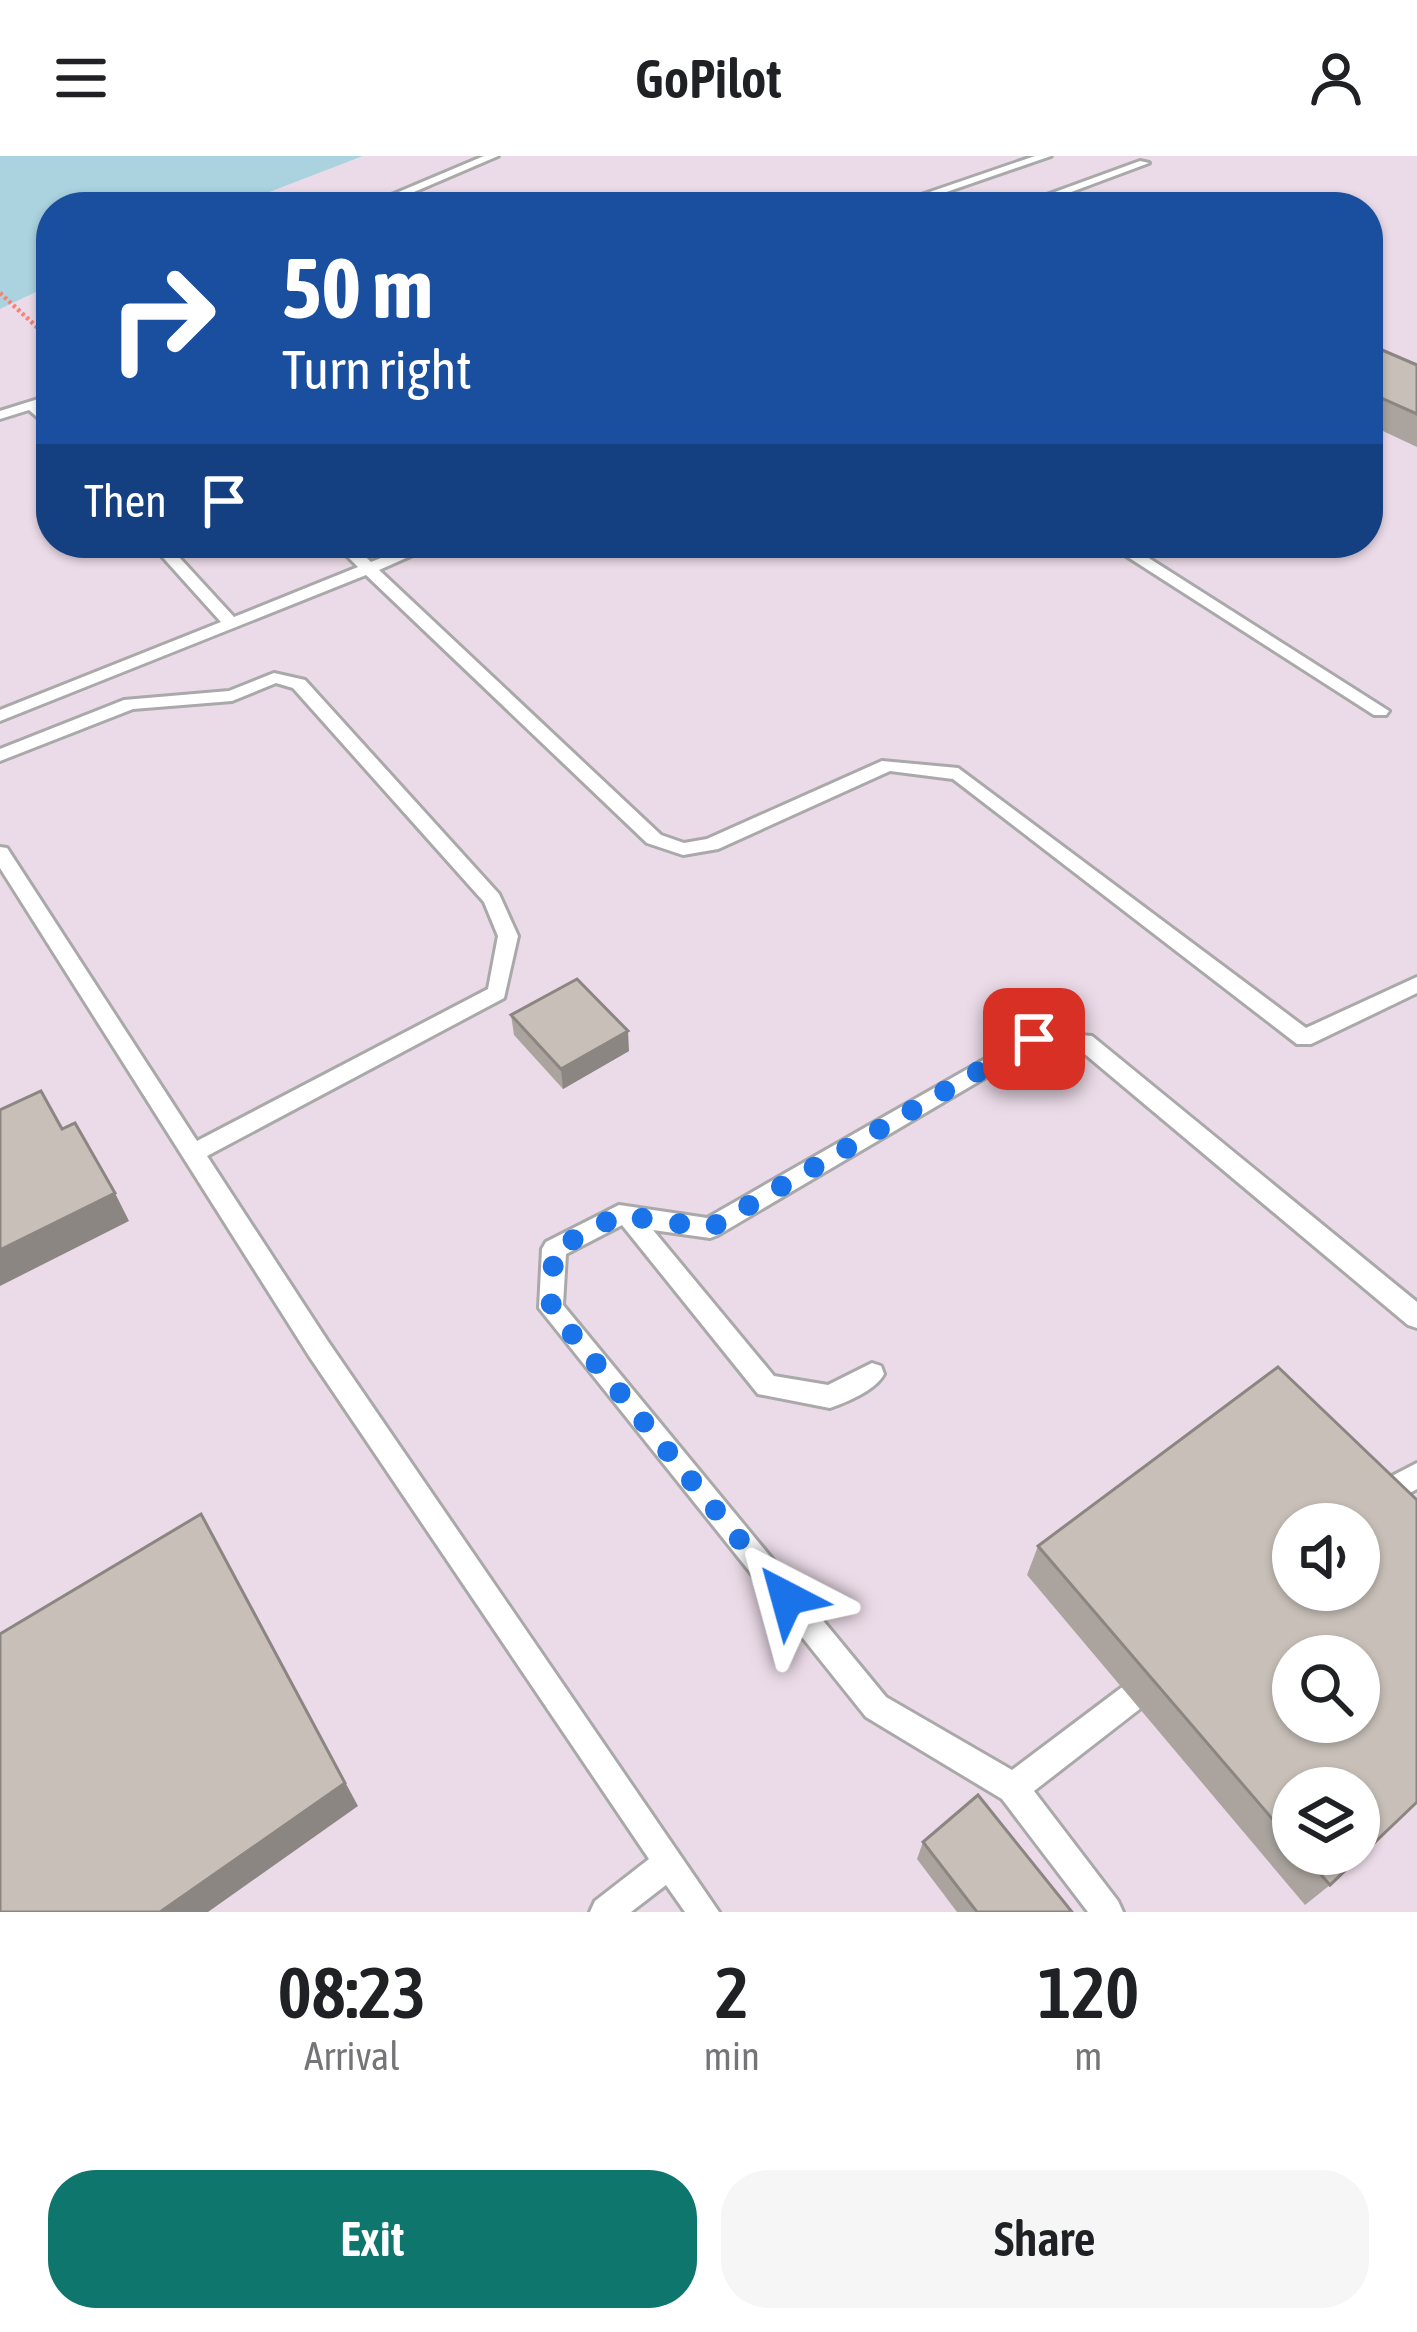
<!DOCTYPE html>
<html lang="en">
<head>
<meta charset="utf-8">
<style>
	body { margin:0; font-family:"Asap Condensed",sans-serif; background:#f6f6f6; color:#202124; height:100vh; display:flex; flex-direction:column; font-size:45px; white-space:nowrap }
	* { box-sizing:border-box; margin:0 }
	p { font-size:39px; color:#757577 }
	.icon { flex:none; width:66px; height:66px; fill:none; stroke:currentColor; stroke-width:2; stroke-linecap:round; stroke-linejoin:round }
	.map { position:relative; height:1756px; overflow:hidden }
	.drawer { display:flex; flex-direction:column; background:#fff; flex:1 }
	.drawer>* { flex:none }
	.guide { position:absolute; left:36px; top:36px; width:1347px; height:366px; border-radius:48px; box-shadow:0 3px 9px #0004; background:#1a4fa0; color:#fff; overflow:hidden }
	.tools { position:absolute; left:1272px; top:1347px; display:grid; gap:24px }
	.tools a { display:grid; place-items:center; width:108px; height:108px; border-radius:50%; background:#fff; box-shadow:0 3px 9px #0004; font-size:60px }
	.pin { position:absolute; display:grid; place-items:center; width:102px; height:102px; color:#fff; margin:-51px; border-radius:24px; box-shadow:0 6px 18px #0006 }
	.me { position:absolute; width:132px; margin:-66px; rotate:321deg; stroke-linejoin:round; filter:drop-shadow(0 0 9px #0008) }
	.turn { display:flex; align-items:center; gap:42px; height:252px; padding:0 48px; font-size:54px }
	.turn .icon { width:156px; height:156px; stroke-width:2.5 }
	.turn b { display:block; font-size:84px; line-height:102px }
	.then { display:flex; align-items:center; height:114px; padding:0 48px; background:#0003; gap:24px; font-size:45px }
	.eta { display:flex; justify-content:space-evenly; align-items:center; height:204px; text-align:center }
	.eta b { font-size:72px; font-weight:600; line-height:84px }
	.primary-button { display:flex; gap:24px; margin-top:auto; padding:24px 48px }
	.primary-button a { flex:1; height:138px; border-radius:48px; background:#0f766e; color:#fff; font-size:48px; font-weight:600; line-height:138px; text-align:center }
	.primary-button a+a { background:#f6f6f6; color:#202124 }
	header { display:flex; justify-content:space-between; align-items:center; height:156px; padding:0 48px; background:#fff; font-size:54px; font-weight:600 }
	.map>svg:first-child { display:block }
</style>
</head>
<body>
<header><svg class="icon" aria-label="menu" viewBox="0 0 24 24"><path d="M4 6h16M4 12h16M4 18h16"/></svg>GoPilot<svg class="icon" aria-label="person" viewBox="0 0 24 24"><circle cx="12" cy="8" r="4"/><path d="M4 21q1-7 8-7t8 7"/></svg></header>
<div class="map">
<svg width="1417" height="1756" viewBox="0 0 1417 1756">
	<rect width="100%" height="100%" fill="#f2efe9"/>
	<path fill="#ebdbe8" fill-rule="evenodd" d="M363 0H1417V1756H0V153L51 129V387H1368V51H231ZM1293 1368H1359V1434H1293ZM1293 1500H1359V1566H1293ZM1293 1632H1359V1698H1293Z"/>
	<polygon fill="#aad3df" points="0,0 363,0 231,51 51,51 51,129 0,153"/>
	<g fill="none" stroke-linecap="round" stroke-linejoin="round">
		<defs>
			<g id="lane">
				<polygon points="484,0 498,0 379,51 363,51"/>
				<polygon points="1035,0 1051,0 903,51 886,51"/>
				<polygon points="1140,5 1149,7 1031,51 1014,51"/>
				<polygon points="51,239 51,247 41,251 51,261 51,273 29,254 0,263 0,255"/>
				<polygon points="150,387 166,387 234,461 358,411 334,387 351,387 371,406 418,387 440,387 379,414 661,679 684,687 707,683 882,605 958,612 1306,872 1417,821 1417,837 1311,888 1297,888 953,623 890,615 718,693 683,699 647,687 366,419 0,565 0,554 221,466"/>
				<polygon points="1106,387 1125,387 1389,555 1386,559 1374,559"/>
				<polygon points="274,517 305,524 499,738 518,780 504,842 207,1000 327,1184 719,1756 685,1756 666,1729 631,1756 590,1756 595,1745 649,1703 309,1200 0,712 0,691 7,692 197,985 488,833 498,780 484,746 293,532 276,527 232,545 133,553 0,605 0,593 124,544 229,535"/>
				<path d="M1034 875 1092 880 1417 1146V1172L1408 1169 1080 894 1037 891 718 1079 710 1082 653 1074 774 1220 828 1229 872 1207 881 1210 884 1218C876 1234 847 1246 830 1252L758 1238 622 1069 566 1098 563 1149 886 1541 1012 1614 1121 1532 1131 1528 1141 1532 1145 1542 1141 1552 1034 1635 1118 1745 1123 1756H1088L1002 1643 866 1561 539 1152 542 1093 546 1086 619 1049 707 1062Z"/>
				<polygon points="1417,1307 1417,1333 1376,1355 1367,1351 1363,1342 1367,1333"/>
			</g>
		</defs>
		<use href="#lane" stroke="#a9a9a9" stroke-width="6"/>
		<polyline stroke="#fa8072" stroke-width="4.5" stroke-dasharray="3 3" stroke-linecap="butt" points="0,137 51,184"/>
		<use href="#lane" fill="#fff" fill-rule="evenodd"/>
	</g>
	<g fill="#aba49e" fill-rule="evenodd">
		<polygon points="1368,188 1417,209 1417,291 1368,268"/>
		<polygon points="511,859 629,895 563,933 514,879"/>
		<path d="M1278 1211 1417 1344V1646L1330 1729 1305 1749 1027 1419 1038 1390ZM1293 1368H1359V1434H1293ZM1293 1500H1359V1566H1293ZM1293 1632H1359V1698H1293Z"/>
		<polygon points="923,1686 1072,1756 957,1756 917,1703"/>
	</g>
	<g fill="#8b8681">
		<polygon points="628,875 629,895 563,933 561,913"/>
		<polygon points="115,1037 129,1065 0,1130 0,1094"/>
		<polygon points="201,1358 358,1650 208,1756 160,1756"/>
	</g>
	<g fill="#c7bfb8" stroke="#8b8681" stroke-width="3" fill-rule="evenodd">
		<polygon points="1368,188 1417,209 1417,258 1368,236"/>
		<polygon points="577,823 628,875 561,913 511,859"/>
		<polygon points="41,935 62,973 75,967 115,1037 0,1094 0,954"/>
		<path d="M1278 1211 1417 1344V1646L1330 1729 1303 1698H1359V1632H1293V1687L1038 1390ZM1293 1368H1359V1434H1293ZM1293 1500H1359V1566H1293Z"/>
		<polygon points="201,1358 345,1627 160,1756 0,1756 0,1478"/>
		<polygon points="978,1639 1072,1756 977,1756 923,1686"/>
	</g>
	<g fill="none" stroke-linecap="round" stroke-linejoin="round">
		<polyline stroke="#1a73e8" stroke-width="21" stroke-dasharray="0 37.8" points="787,1442 551,1152 554,1094 619,1059 710,1072 1034,883"/>
	</g>
</svg>
<div class="tools">
<a><svg class="icon" aria-label="sound" viewBox="0 0 24 24"><path d="M4 9h4l5-4v14l-5-4H4zM17 9q2 3 0 6"/></svg></a>
<a><svg class="icon" aria-label="search" viewBox="0 0 24 24"><circle cx="10" cy="10" r="6"/><path d="M15 15l6 6"/></svg></a>
<a><svg class="icon" aria-label="layers" viewBox="0 0 24 24"><path d="M12 4l9 5-9 5-9-5zM3 14l9 5 9-5"/></svg></a>
</div>
<div class="pin" style="left:1034px;top:883px;background:#d93025"><svg class="icon" aria-label="arrive" viewBox="0 0 24 24"><path d="M6 21V4h12l-3 4 3 4H6"/></svg></div>
<svg class="me" style="left:787px;top:1442px" viewBox="-20 -20 40 40"><path d="M0-17L14 15 0 8-14 15z" fill="#1a73e8" stroke="#fff" stroke-width="4"/></svg>
<div class="guide">
<div class="turn"><svg class="icon" aria-label="right" viewBox="0 0 24 24"><path d="M7 20v-9h11M14 6l5 5-5 5"/></svg><div><b>50 m</b>Turn right</div></div>
<div class="then">Then<svg class="icon" aria-label="arrive" viewBox="0 0 24 24"><path d="M6 21V4h12l-3 4 3 4H6"/></svg></div>
</div>
</div>
<section class="drawer">
<div class="eta">
<div><b>08:23</b><p>Arrival</p></div>
<div><b>2</b><p>min</p></div>
<div><b>120</b><p>m</p></div>
</div>
<div class="primary-button"><a>Exit</a><a>Share</a></div>
</section>
</body>
</html>
